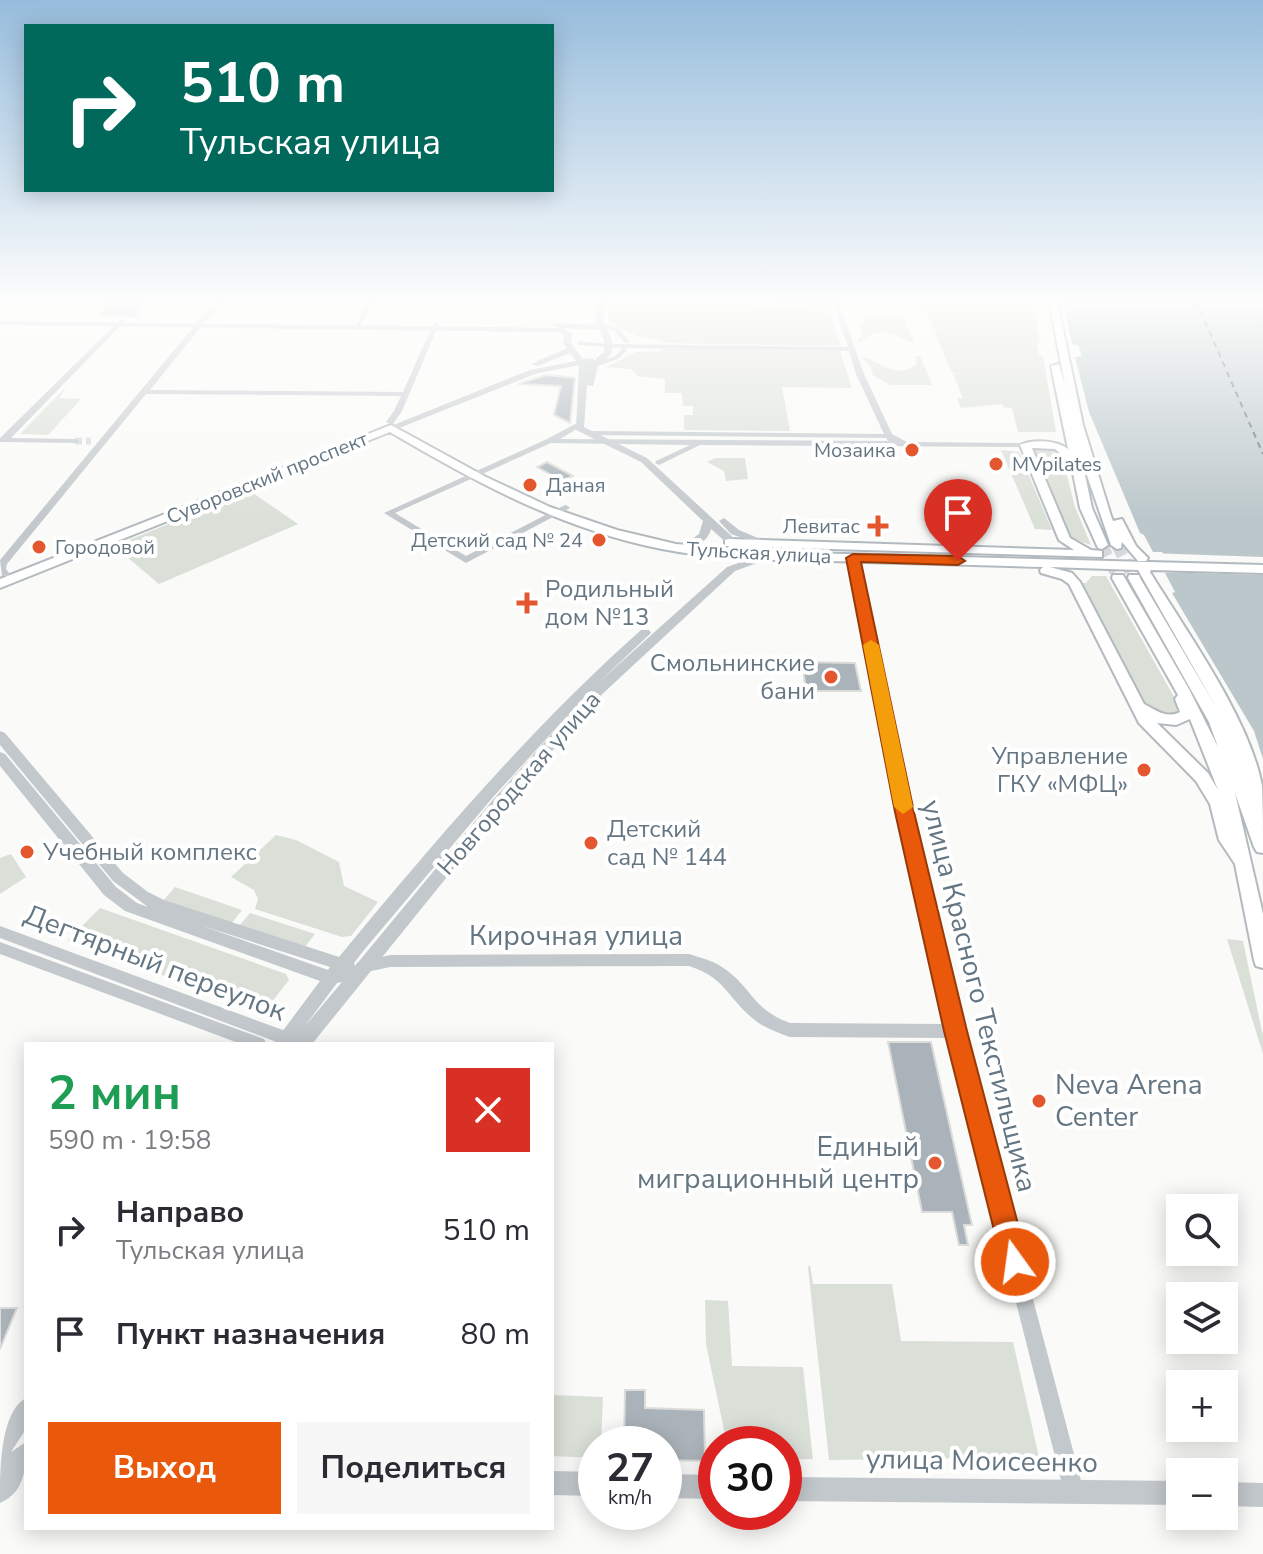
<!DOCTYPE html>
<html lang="ru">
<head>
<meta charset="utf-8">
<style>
	body { margin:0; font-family:"Nunito Sans",sans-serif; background:#f7f7f7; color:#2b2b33; height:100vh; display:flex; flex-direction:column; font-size:30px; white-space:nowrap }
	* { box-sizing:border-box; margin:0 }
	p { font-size:26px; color:#7c7c81 }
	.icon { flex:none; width:44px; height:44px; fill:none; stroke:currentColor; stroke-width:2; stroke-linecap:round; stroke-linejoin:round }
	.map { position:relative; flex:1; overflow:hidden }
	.details { position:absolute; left:24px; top:1042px; width:530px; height:488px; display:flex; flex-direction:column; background:#fff; border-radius:0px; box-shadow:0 4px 20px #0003 }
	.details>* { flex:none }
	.top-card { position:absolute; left:24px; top:24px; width:530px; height:168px; border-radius:0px; box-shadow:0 4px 20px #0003; background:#00695c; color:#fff; overflow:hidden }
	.fabs { position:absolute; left:1166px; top:1194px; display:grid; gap:16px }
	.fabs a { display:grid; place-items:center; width:72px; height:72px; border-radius:0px; background:#fff; box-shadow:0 4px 20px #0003; font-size:40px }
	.speed { position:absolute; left:578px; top:1426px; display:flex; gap:16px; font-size:40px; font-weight:700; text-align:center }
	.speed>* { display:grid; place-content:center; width:104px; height:104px; border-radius:50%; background:#fff; box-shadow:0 4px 20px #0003; line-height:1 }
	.speed small { font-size:20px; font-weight:400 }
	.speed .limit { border:12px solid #d22; background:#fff; color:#111 }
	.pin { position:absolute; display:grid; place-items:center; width:68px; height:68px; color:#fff; margin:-82px -34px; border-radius:50% 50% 50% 0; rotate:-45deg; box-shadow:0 0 8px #0007 }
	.pin .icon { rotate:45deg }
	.me { position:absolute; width:88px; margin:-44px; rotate:346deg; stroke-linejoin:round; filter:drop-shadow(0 0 6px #0008) }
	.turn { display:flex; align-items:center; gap:28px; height:168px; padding:0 24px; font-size:36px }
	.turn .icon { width:104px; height:104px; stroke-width:2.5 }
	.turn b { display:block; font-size:56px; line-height:68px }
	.round { display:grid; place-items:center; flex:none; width:84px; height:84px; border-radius:0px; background:#f7f7f7 }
	.overview { display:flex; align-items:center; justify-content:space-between; height:136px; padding:0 24px }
	h1 { font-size:48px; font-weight:700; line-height:60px; color:#1e9e55 }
	.button { display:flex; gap:16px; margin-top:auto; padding:16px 24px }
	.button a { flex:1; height:92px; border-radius:0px; background:#ea580c; color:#fff; font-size:32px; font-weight:700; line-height:92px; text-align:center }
	.button a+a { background:#f7f7f7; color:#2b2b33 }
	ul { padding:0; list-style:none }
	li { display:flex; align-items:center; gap:24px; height:104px; padding:0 24px }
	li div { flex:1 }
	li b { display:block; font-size:30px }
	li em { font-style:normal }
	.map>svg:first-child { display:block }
</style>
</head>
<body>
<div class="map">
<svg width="1263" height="1554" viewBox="0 0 1263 1554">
	<rect width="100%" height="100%" fill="#fafaf8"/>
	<g fill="#dadfd7">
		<path d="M610 301H722L734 305 817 306 830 311 841 346 663 343 662 340C643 340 621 331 608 319Z"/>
		<polygon points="919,301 1033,301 1040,343 1037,343 1039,355 1043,356 1056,432 1018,432 1012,408 1004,407 1002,404 961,408 957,398 963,398 953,374 963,374 952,373 934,330 942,330 934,328"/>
		<path d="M867 317H904L914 343C901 340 891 327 872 334 865 337 863 342 856 344L863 333 860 325Z"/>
		<polygon points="663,348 840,351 852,388 782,387 790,431 684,430 684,415 693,415 693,406 683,406 682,393 665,393 665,379 638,376 631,369 606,367 636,352 662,351"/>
		<path d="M860 356C879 360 896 381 917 364L915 356H920L932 385H890L873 375 870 366Z"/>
		<polygon points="67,386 59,398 81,399 48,435 20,434"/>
		<polygon points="1037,448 1055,450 1062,456 1075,507 1091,545 1070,538 1033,453"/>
		<polygon points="1001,450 1019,452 1052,530 1035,529"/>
		<polygon points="715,458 745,458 748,479 726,481 724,471 707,462"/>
		<polygon points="250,491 298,524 159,584 114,546"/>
		<polygon points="1092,576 1106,576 1178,704 1176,714 1164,715 1145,707 1080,583 1086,583"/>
		<polygon points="276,835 296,840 339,862 344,886 378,902 351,936 342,937 255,909 258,899 254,890 231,877"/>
		<polygon points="11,854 26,877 0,894 0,858"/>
		<polygon points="175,887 242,910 231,924 163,901"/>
		<polygon points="100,908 286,974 289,980 271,1003 255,1008 67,941"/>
		<polygon points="250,913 315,934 304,948 239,926"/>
		<polygon points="1227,939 1243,941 1263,1036 1263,1054"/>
		<polygon points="810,1265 813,1284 892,1284 901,1341 1013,1342 1039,1457 829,1460 808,1267"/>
		<polygon points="705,1300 728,1301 732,1366 803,1367 813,1459 784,1460 784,1444 727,1444 706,1344"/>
		<polygon points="552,1395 603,1397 601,1444 596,1444 596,1458 552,1456"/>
	</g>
	<polygon fill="#bbc7cb" points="1063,301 1263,301 1263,759 1254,731 1172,593 1175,592 1165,573 1174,572 1162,552 1153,552 1144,535 1140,533 1089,412 1075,357 1082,356 1078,345 1072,344"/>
	<polygon fill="#fafaf8" points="1149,553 1263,557 1263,575 1161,572 1167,569 1160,556"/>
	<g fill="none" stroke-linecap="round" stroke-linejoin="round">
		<polyline stroke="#60757c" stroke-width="2" stroke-dasharray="6 5" stroke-linecap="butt" points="1196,301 1263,454"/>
	</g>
	<g fill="#aab3b9" stroke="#dcdcda" stroke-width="2">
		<polygon points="111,301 149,301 135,317 97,316"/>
		<polygon points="546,375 575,378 570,423 554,415 561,386 518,384"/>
		<polygon points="547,462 573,476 562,481 537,467"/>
		<polygon points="802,662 855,663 861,691 806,691"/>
		<polygon points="888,1042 931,1042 972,1225 964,1225 968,1245 959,1245 952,1212 922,1212"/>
		<polygon points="0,1308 17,1308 0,1349"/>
		<polygon points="625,1390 645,1390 645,1408 704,1410 705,1461 664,1460 664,1444 624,1444"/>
	</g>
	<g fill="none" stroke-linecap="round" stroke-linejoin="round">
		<polyline stroke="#d5d9db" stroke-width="7" stroke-dasharray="7 4" stroke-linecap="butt" points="75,441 91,441"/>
		<g stroke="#d5d9db" stroke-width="12" stroke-dasharray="12 6" stroke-linecap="butt">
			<polyline points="1102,545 1118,578"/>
			<polyline points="1117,545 1134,578"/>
		</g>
		<defs>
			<g id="secondary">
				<path d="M1049 301H1057L1083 425 1111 516 1113 521 1122 519 1136 546 1148 558 1146 561H1138L1122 542 1121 548 1117 549 1111 545 1082 461 1092 508 1108 545 1102 549 1098 548 1080 508 1071 463 1055 449 1032 448 1070 538 1091 550 1102 551V557L725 546V540L729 539 1074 550 1059 540 1020 445C1032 439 1057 440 1068 449L1051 366 1059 364 1065 385Z"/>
				<path d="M391 425 486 477 550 507 617 530 676 544 767 552 1263 565V573L1151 570 1150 572C1186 631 1250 719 1262 786 1263 808 1263 831 1263 853L1257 852 1254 847 1235 793 1263 914V968L1256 966 1254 960 1235 864 1219 840 1210 804 1196 781 1139 723 1069 584 1062 579 1041 573 1040 570 1043 567C972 565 901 563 831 561 775 560 717 560 662 549 564 530 475 482 390 432L0 588V579ZM1050 567 1138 570 1216 707 1140 578 1139 575H1129L1128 578 1209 722 1218 747 1189 689 1123 575H1113L1112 578 1178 695 1175 699 1180 712C1166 719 1156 710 1144 704L1080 582 1072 573ZM1190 719 1218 790 1208 773 1157 723 1176 725Z"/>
			</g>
		</defs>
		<use href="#secondary" stroke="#b3babf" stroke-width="4"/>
		<g fill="#c3c8cc" fill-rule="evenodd">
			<polygon points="215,301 222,301 150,390 403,392 433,324 436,322 439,324 402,411 393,424 390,424 386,422 394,411 401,396 146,394 7,564 6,569 10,574 8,576 2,576 0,560"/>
			<polygon points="367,301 373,301 360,327 355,328"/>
			<polygon points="727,301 839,303 864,374 892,434 907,442 1025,443 1029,445 1025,447 700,445 659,465 655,463 656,461 690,445 551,443 395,513 466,556 563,506 566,505 570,508 466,563 384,513 547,439 577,423 580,423 580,427 560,439 888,441 886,438 593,435 593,431 596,431 884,434 856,374 849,351 625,348 627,350 618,359 594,367 590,365 591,363 614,357 623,348 580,345 577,343 580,341 609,344 848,347 834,306"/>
			<polygon points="120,320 125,321 11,438 75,439 79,441 78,443 0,442 0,438"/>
			<polygon points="601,323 619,329 630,342 625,343 615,331 599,326 599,324"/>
			<path d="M853 555 858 558 910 812 962 1031 1084 1492 1081 1499 1074 1502 1067 1499 1064 1492 949 1038 790 1037C776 1032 762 1027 751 1017 726 995 724 977 689 966L390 967 362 973 357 971 355 967 357 963 390 955 689 954C702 958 714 961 725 969 753 989 753 1010 790 1023L946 1024 898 812 848 558Z"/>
			<polygon points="0,926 291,1033 299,1044 282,1044 0,938"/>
			<polygon points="0,942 264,1039 267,1044 241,1044 0,954"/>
		</g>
		<g fill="#c3c8cc" fill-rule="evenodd">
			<path d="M597 301H605L603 322 612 340V353L598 366 593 386 587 385 584 427 647 458 737 541V545H729L711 529C709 538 700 547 689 545V541L699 534 703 521 641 462 576 430 579 365 535 374 394 430 386 428 530 370 576 361 570 353 538 366 531 364 567 348 563 343 564 335 560 332 0 325V321L561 328 552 325 556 323 597 325 595 322ZM562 328 600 330 604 340V352L593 361V358L583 359 571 343 572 334Z"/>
			<polygon points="724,518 739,530 770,543 765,546 731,534 719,521"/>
			<path d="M767 553 772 556 771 558 735 571 598 698 501 810 312 1044H273L320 981 125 911 104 895 0 766V752L5 754 116 887 137 903 148 907 113 881 0 745V731L5 733 123 873 148 892 164 900 339 957C433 843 530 729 641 630H649L651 633 599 682 727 567ZM580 702 491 802 355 966 354 963 364 950 494 796ZM200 925 330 967 328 970ZM342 982 305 1026 337 983Z"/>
			<path d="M26 1398V1429L11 1452 26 1442C26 1466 26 1492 0 1503 0 1471 0 1412 26 1398Z"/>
			<polygon points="552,1471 596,1472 596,1496 552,1495"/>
			<polygon points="664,1474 716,1475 716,1499 664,1498"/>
			<polygon points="784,1477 1180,1481 1180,1505 784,1501"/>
			<polygon points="1224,1482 1263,1483 1263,1507 1224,1506"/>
		</g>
		<use href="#secondary" fill="#fff" fill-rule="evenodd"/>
	</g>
	<linearGradient id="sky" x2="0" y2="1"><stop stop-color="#96bcdc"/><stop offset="0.58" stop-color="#fdfdfc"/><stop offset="1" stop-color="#fdfdfc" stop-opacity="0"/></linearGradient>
	<rect width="1263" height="519" fill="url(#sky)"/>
	<polygon fill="#ea580c" stroke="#983908" stroke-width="2" points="853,554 958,556 965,561 958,565 861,562 914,812 967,1031 1028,1262 1025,1272 1015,1276 1005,1272 1002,1262 944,1031 895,812 846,558"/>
	<polygon fill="#f59e0b" points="871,640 879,645 913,807 903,814 894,807 863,645"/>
	<g fill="#e4572e" stroke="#fff" stroke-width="3">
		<circle cx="912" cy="450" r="8"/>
		<circle cx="996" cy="464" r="8"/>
		<circle cx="530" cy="485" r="8"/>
		<path d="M874 514h8v8h8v8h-8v8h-8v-8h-8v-8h8z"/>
		<circle cx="599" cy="540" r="8"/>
		<circle cx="39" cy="547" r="8"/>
		<path d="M523 591h8v8h8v8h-8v8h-8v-8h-8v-8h8z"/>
		<circle cx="831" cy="677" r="8"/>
		<circle cx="1144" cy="770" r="8"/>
		<circle cx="591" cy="843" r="8"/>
		<circle cx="27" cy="852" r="8"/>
		<circle cx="1039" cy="1101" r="8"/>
		<circle cx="935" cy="1163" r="8"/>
	</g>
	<g text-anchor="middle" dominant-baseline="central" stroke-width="8" stroke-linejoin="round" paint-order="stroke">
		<g font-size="20" fill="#657683" stroke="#fff" text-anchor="end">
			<text x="896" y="450">Мозаика</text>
			<text x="1012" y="464" text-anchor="start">MVpilates</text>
			<text x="546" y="485" text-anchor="start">Даная</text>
			<text x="860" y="526">Левитас</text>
			<text x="583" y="540">Детский сад № 24</text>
			<text x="55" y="547" text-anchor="start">Городовой</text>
		</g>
		<g font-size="20" fill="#657683" stroke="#fff">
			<text transform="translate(267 478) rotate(-22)">Суворовский проспект</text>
			<text transform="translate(759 553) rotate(3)">Тульская улица</text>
		</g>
		<g font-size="24" fill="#657683" stroke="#fff" text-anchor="start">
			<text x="545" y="589">Родильный<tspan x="545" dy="28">дом №13</tspan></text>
			<text x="815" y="663" text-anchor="end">Смольнинские<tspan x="815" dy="28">бани</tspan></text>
			<text x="1128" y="756" text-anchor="end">Управление<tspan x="1128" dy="28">ГКУ «МФЦ»</tspan></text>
			<text x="607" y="829">Детский<tspan x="607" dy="28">сад № 144</tspan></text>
			<text x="43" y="852">Учебный комплекс</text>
		</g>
		<g font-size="24" fill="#657683" stroke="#fff">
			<text transform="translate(519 783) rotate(-49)">Новгородская улица</text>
		</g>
		<g font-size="28" fill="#657683" stroke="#fff">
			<text x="576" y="936">Кирочная улица</text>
			<text transform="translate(155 963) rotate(21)">Дегтярный переулок</text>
			<text transform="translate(979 996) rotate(76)">улица Красного Текстильщика</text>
			<text transform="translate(982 1461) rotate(1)">улица Моисеенко</text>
		</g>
		<g font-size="28" fill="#657683" stroke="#fff" text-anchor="start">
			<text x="1055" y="1085">Neva Arena<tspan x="1055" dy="32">Center</tspan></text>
			<text x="919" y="1147" text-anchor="end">Единый<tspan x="919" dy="32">миграционный центр</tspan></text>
		</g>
	</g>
</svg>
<div class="fabs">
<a><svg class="icon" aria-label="search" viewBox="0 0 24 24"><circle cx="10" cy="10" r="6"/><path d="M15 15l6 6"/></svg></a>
<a><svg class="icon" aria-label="layers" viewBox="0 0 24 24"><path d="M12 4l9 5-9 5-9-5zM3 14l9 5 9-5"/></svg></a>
<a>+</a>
<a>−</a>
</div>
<div class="speed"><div>27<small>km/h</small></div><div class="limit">30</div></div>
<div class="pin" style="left:958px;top:561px;background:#d93025"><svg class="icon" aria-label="arrive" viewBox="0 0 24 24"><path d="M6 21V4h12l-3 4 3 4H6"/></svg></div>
<svg class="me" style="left:1015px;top:1262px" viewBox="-20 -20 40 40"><circle r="17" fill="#ea580c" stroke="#fff" stroke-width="3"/><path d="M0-11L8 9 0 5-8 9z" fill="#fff"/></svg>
<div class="top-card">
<div class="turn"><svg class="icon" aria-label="right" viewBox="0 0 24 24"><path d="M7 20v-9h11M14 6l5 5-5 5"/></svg><div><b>510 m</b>Тульская улица</div></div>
</div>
<section class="details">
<div class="overview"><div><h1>2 мин</h1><p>590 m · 19:58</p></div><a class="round" style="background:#d93025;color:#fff"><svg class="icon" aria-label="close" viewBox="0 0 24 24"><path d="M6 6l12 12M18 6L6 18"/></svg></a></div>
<ul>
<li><svg class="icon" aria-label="right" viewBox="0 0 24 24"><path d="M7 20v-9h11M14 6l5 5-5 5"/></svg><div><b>Направо</b><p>Тульская улица</p></div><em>510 m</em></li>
<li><svg class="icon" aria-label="arrive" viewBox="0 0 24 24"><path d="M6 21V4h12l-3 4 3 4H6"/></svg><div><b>Пункт назначения</b></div><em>80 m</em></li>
</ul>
<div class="button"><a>Выход</a><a>Поделиться</a></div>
</section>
</div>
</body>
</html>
